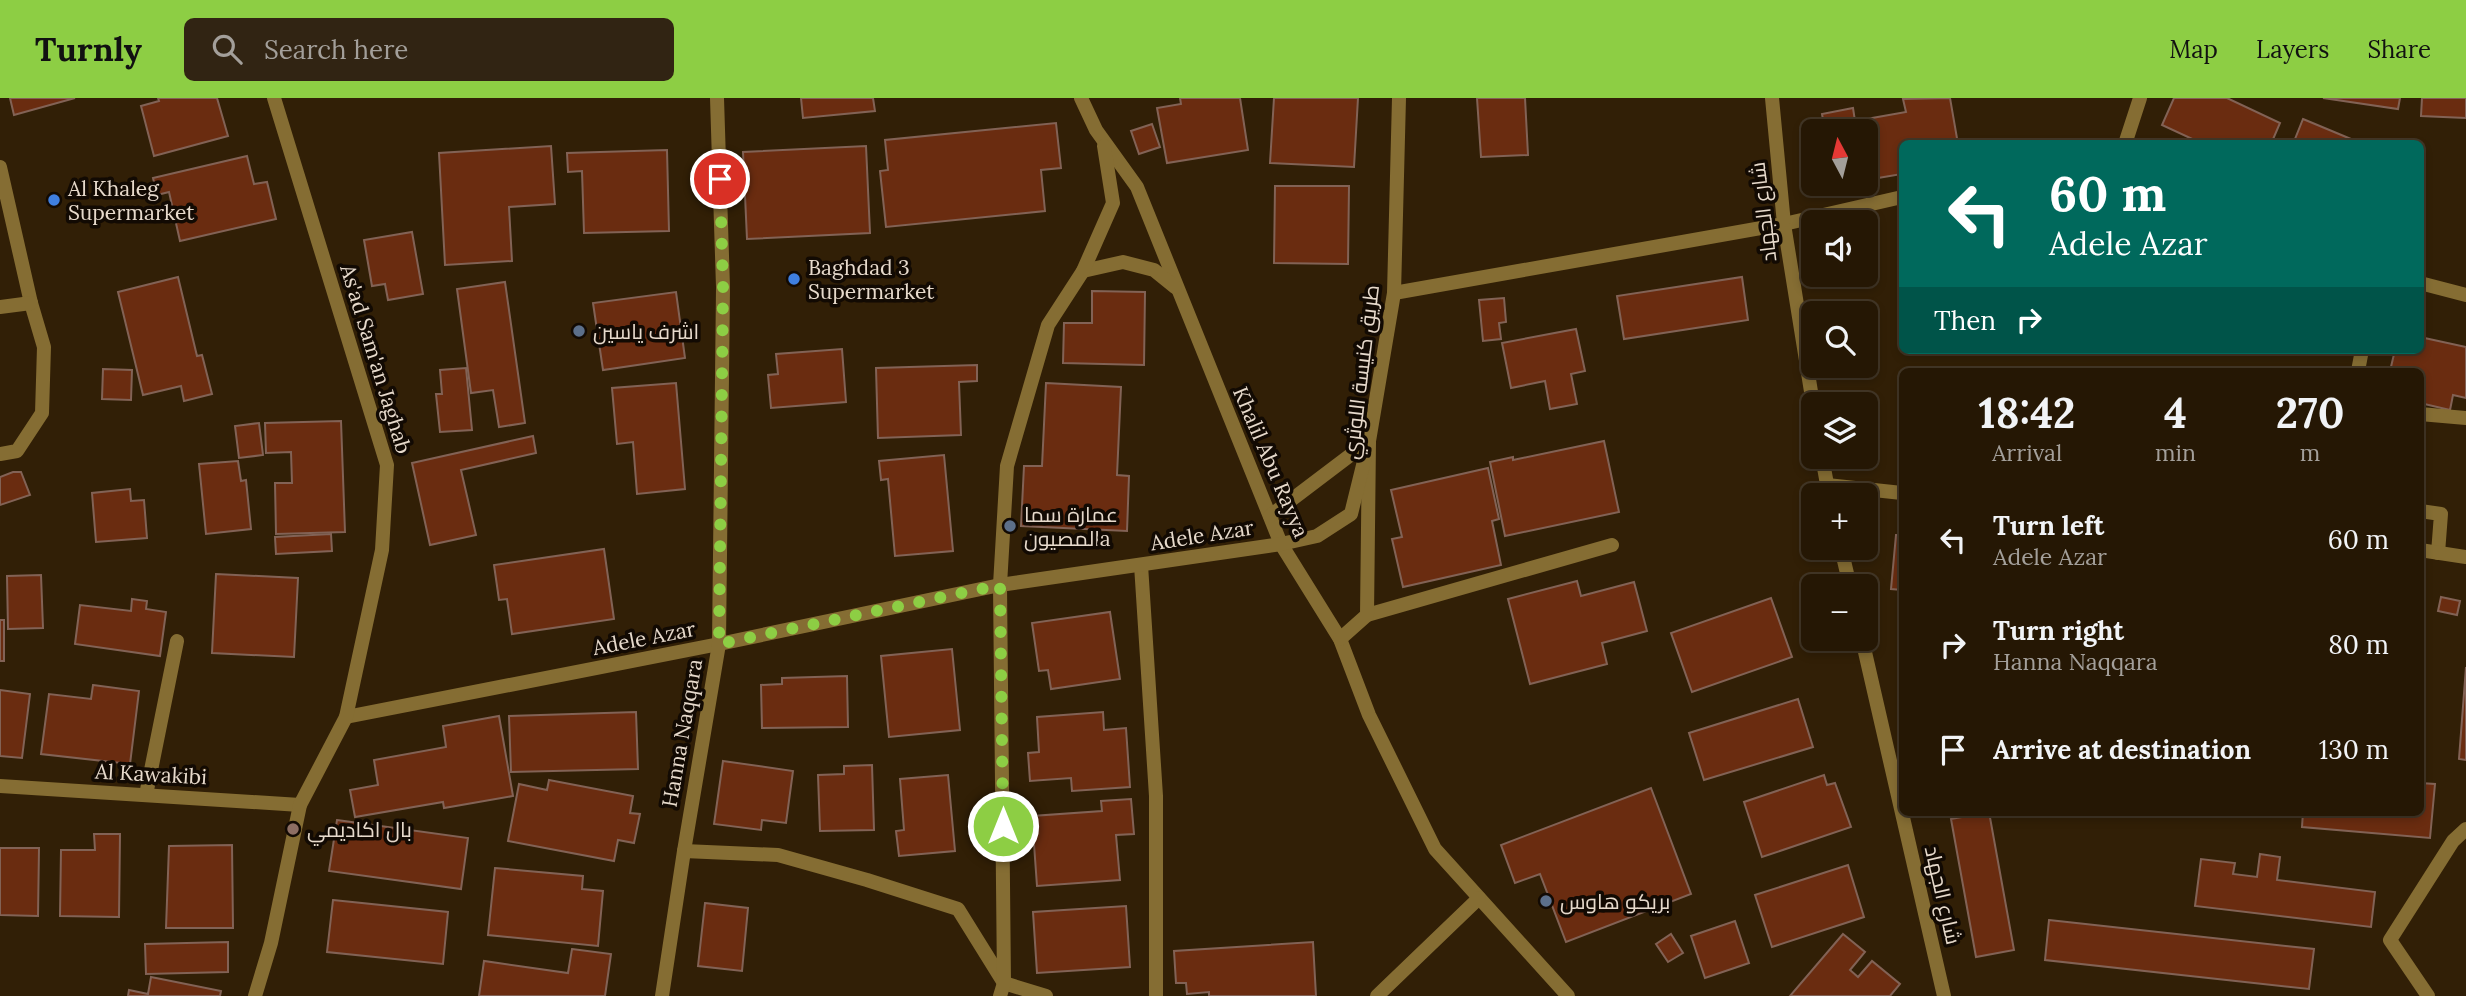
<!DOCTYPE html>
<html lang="en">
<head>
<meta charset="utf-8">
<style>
	body { margin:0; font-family:Lora,Cairo,serif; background:#312413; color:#f1f3f6; height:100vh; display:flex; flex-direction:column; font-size:26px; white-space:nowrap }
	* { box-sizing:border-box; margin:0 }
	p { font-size:23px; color:#a39f9a }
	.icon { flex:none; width:38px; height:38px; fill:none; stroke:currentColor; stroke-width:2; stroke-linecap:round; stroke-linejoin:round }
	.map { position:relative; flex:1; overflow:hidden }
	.panel { position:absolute; left:1899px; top:270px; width:525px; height:448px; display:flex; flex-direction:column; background:#251704; border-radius:10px; box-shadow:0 4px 10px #0003,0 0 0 2px #423626 }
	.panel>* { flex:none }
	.top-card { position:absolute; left:1899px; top:42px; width:525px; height:214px; border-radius:10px; box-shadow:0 4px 10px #0003,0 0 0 2px #423626; background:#00695c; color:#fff; overflow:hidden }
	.needle { width:46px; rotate:353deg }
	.tools { position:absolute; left:1801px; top:21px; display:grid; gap:14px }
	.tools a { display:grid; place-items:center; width:77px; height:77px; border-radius:10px; background:#251704; box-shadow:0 4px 10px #0003,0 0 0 2px #423626; font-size:35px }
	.pin { position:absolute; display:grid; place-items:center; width:60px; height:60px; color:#fff; margin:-30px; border:4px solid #fff; border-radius:50%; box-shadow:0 2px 7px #0007 }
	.me { position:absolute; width:77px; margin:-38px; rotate:0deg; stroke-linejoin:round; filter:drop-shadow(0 0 5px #0008) }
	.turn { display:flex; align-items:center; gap:24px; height:147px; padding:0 35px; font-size:32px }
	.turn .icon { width:91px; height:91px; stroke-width:2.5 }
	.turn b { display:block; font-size:49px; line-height:60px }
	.then { display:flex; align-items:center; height:66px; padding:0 35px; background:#0003; gap:14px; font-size:26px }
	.eta { display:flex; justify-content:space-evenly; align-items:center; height:119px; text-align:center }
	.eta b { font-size:42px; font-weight:700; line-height:49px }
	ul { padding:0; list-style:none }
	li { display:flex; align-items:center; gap:21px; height:105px; padding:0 35px }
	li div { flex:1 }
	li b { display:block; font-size:26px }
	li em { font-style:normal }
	header { display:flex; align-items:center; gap:42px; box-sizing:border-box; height:98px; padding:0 35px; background:#8dce44; color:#111 }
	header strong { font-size:33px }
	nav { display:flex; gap:38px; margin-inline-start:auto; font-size:24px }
	.search { width:490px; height:63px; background:#312413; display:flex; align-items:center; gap:18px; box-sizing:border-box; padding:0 24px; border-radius:10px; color:#a39f9a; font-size:26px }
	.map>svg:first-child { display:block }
</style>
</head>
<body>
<header>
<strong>Turnly</strong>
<div class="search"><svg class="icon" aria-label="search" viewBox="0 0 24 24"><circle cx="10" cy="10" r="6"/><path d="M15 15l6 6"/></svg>Search here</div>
<nav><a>Map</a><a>Layers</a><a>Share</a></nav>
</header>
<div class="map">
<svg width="2466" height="898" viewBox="0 0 2466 898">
	<rect width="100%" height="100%" fill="#311f06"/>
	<g fill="#6a2c10" stroke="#826255" stroke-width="2">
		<polygon points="10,0 75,0 14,17"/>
		<polygon points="158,0 217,0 228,38 154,58 141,8 159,3"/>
		<polygon points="801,0 873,0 875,13 803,20"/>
		<polygon points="1180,0 1240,0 1248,52 1167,65 1157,10 1181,6"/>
		<polygon points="1274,0 1358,0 1354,69 1270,65"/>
		<polygon points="1477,0 1525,0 1528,57 1481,59"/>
		<polygon points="1950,0 1958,46 1902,46 1902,76 1866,82 1866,33 1825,33 1822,16 1853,10 1855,23 1906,14 1903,1"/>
		<polygon points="2174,0 2227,0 2280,25 2271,46 2203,46 2162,27"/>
		<polygon points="2323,0 2400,0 2398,11"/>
		<polygon points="2422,0 2466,0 2466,20 2421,18"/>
		<polygon points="2303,21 2363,46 2293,46"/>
		<polygon points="1056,25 1061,70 1041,72 1045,113 886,129 880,73 888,72 885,42"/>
		<polygon points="1152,26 1160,49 1139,56 1131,33"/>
		<polygon points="551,48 555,106 509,109 512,163 445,167 439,55"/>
		<polygon points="866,48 870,135 747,141 743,54"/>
		<polygon points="667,52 669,133 584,135 582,73 568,74 567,55"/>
		<polygon points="247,58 254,86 267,84 276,121 180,143 169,94 157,97 153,80"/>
		<polygon points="1275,88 1349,88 1348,166 1274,165"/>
		<polygon points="412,134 423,196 388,202 385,186 372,188 364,142"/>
		<polygon points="178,179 197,258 202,257 212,296 184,303 181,288 143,297 118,194"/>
		<polygon points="1742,179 1748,222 1624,241 1617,198"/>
		<polygon points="505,184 525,325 499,329 493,292 471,295 457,191"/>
		<polygon points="1092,193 1145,194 1144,267 1063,265 1064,225 1092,225"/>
		<polygon points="676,194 685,260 603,272 593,205"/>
		<polygon points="1504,200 1506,224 1499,225 1501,241 1483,243 1479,202"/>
		<polygon points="1576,231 1585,273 1571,276 1577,306 1550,311 1545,283 1511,290 1502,245"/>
		<polygon points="2420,239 2466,249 2466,300 2453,297 2450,312 2420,305 2420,273 2390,273 2395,252 2420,252"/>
		<polygon points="842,251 846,304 771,310 768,277 778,276 776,256"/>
		<polygon points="977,267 977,283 959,284 961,337 878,340 876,270"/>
		<polygon points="466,270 472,332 440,334 436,296 442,296 440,272"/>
		<polygon points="103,271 132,272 131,302 102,301"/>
		<polygon points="676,285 685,391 637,396 633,344 617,346 612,290"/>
		<polygon points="1046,285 1121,289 1117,377 1129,378 1127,433 1021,428 1024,368 1042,368"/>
		<polygon points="341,323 345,434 276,436 275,385 292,385 291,354 266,355 265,325"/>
		<polygon points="259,325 263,357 239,360 235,328"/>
		<polygon points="533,338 536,355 461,372 476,437 430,447 412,365"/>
		<polygon points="1604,343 1619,414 1505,438 1490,364 1513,359 1513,362"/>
		<polygon points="944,357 953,453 895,458 888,381 881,382 879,363"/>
		<polygon points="238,363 241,383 246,382 251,431 206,436 199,366"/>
		<polygon points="1488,370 1499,421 1492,423 1501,467 1403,489 1392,441 1402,439 1391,392"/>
		<polygon points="13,374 21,374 30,397 0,407 0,379"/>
		<polygon points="130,391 131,403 144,402 147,440 96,444 92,395"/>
		<polygon points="331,436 332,453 276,456 275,439"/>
		<polygon points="1896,437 1902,437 1902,492 1891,491"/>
		<polygon points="604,451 614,521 512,536 507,501 499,502 494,467"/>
		<polygon points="216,476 298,480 294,559 212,555"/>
		<polygon points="41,477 43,530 8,531 7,478"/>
		<polygon points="1577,483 1581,498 1634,484 1647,533 1602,545 1607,566 1530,586 1508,501"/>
		<polygon points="2441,499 2460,503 2457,517 2438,513"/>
		<polygon points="1771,500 1792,559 1692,594 1671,535"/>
		<polygon points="132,501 147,503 146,511 166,514 160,558 75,546 80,507 131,513"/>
		<polygon points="1110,514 1120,581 1051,591 1048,572 1039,573 1032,525"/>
		<rect x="0" y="522" width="4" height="41"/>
		<polygon points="952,551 960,632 889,639 881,558"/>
		<polygon points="2466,569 2466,662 2459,661"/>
		<polygon points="847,578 848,629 762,630 761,587 782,586 782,580"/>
		<polygon points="93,587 139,593 130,666 41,656 49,596 91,601"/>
		<polygon points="0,592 30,596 22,660 0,658"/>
		<polygon points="1798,601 1813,649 1704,682 1689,635"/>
		<polygon points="636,614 638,671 511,674 509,618"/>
		<polygon points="1103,614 1104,632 1126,630 1130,689 1072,693 1071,680 1030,683 1028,655 1039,654 1037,619"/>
		<polygon points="499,618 513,698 444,710 443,704 355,719 350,692 378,687 374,662 446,649 443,628"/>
		<polygon points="723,663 793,673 786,725 762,722 761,732 714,726"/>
		<polygon points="872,667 874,732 820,733 818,677 844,676 844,668"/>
		<polygon points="948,677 955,753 899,758 896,733 904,732 900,681"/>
		<polygon points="1824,677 1827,687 1835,685 1851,729 1762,759 1744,704"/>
		<polygon points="549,682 633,698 630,715 640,716 634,745 618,742 614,763 508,743 519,686 547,692"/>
		<polygon points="2420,685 2435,686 2430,740 2302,729 2303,714 2420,714"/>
		<polygon points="1651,690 1691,796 1566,844 1540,776 1515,785 1501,747"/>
		<polygon points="1131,701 1134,736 1116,737 1120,782 1037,788 1032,718 1102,713 1101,703"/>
		<polygon points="1989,714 2014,852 1976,859 1951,721"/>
		<polygon points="337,722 468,740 461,791 329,773"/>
		<polygon points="94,736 120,736 119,819 60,818 61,752 95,752"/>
		<polygon points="232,747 233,830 166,830 169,748"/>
		<polygon points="0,750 39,750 38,818 0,817"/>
		<polygon points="2260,756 2280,759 2277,782 2375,794 2371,829 2195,808 2201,761 2235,765 2233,776 2257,779"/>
		<polygon points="1848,767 1864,819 1772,849 1755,797"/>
		<polygon points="495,770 583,778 582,791 603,793 598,848 488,837"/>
		<polygon points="333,802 448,814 443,866 327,854"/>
		<polygon points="705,805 748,810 742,873 698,868"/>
		<polygon points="1126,808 1130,869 1037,875 1033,814"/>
		<polygon points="2049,822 2314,851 2309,891 2045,862"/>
		<polygon points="1735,823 1749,865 1705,880 1691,838"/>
		<polygon points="1671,836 1683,855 1668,864 1656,846"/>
		<polygon points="1843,836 1865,854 1850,872 1858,879 1872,863 1900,886 1890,898 1790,898"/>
		<polygon points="228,844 228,874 146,876 145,846"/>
		<polygon points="1313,844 1316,898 1209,898 1209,894 1187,896 1186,885 1176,885 1174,853"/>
		<polygon points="572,851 611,856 605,898 479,898 484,863 568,875"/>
		<polygon points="151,879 221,893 220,898 128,898 129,892 148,896"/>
	</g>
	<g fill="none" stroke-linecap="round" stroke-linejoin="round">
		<g stroke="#856d33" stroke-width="14">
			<polyline points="2420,316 2466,320"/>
			<polyline points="2420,413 2441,416 2438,455"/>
			<polyline points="146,697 177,543"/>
			<polyline points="2428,898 2390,842 2453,743 2466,731"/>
		</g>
		<g stroke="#856d33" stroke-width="14">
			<polyline points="1081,0 1096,32 1137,89 1281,446 1340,541 1369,617 1435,751 1568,898"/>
			<polyline points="2125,46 2140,0"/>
			<polyline points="0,69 31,205 44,249 42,315 17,353 0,356"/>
			<polyline points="1083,173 1123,164 1154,172 1175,189"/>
			<polyline points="2420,185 2466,197"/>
			<polyline points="1394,195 1784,126 1902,99"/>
			<polyline points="0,209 31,205"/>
			<polyline points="2358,273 2362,252"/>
			<polyline points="1827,387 1902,395"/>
			<polyline points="1270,418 1369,343"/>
			<polyline points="2420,452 2466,459"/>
			<polyline points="1141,467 1156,698 1156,898"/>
			<polyline points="1367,517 1612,447"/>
			<polyline points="1340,541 1367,517 1369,343 1394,195 1399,0"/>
			<polyline points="346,619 719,546 1000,487 1281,446 1317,438 1351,416 1369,343"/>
			<polyline points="0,688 300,707"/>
			<polyline points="684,753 778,757 867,782 958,811 1004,885 1046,898"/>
			<polyline points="255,898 271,845 300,707 346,619 382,452 387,367 274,0"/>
			<polyline points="662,898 684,753 719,546 723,189 717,0"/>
			<polyline points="1000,898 1004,885 1000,487 1007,368 1048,227 1083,173 1113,105 1104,48"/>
			<polyline points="1377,898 1479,800"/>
		</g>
		<g stroke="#856d33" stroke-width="14">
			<polyline points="1772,0 1784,126 1813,306"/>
			<polyline points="1822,359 1829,397"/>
			<polyline points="1841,450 1850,488"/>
			<polyline points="1862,541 1944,898"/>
		</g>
	</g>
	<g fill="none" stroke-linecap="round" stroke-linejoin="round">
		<polyline stroke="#8dce44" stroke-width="12" stroke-dasharray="0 21.6" points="720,81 723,189 719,546 1000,487 1003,728"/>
	</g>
	<g fill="#3f7fe0" stroke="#120a03" stroke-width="2.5">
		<circle cx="54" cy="102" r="7"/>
		<circle cx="794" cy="181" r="7"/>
	</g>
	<g fill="#5c6f8a" stroke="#120a03" stroke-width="2.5">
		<circle cx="579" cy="233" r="7"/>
		<circle cx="1010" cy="428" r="7"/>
		<circle cx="1546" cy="803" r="7"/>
	</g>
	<circle fill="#8d6e63" stroke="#120a03" stroke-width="2.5" cx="293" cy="731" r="7"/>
	<g text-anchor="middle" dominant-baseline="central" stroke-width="7" stroke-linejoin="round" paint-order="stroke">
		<g font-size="21" fill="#e7dacc" stroke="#120a03" text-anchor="start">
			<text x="68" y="90">Al Khaleg<tspan x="68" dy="24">Supermarket</tspan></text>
			<text x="808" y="169">Baghdad 3<tspan x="808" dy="24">Supermarket</tspan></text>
			<text x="593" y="233">اشرف ياسين</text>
			<text x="1024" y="416">عمارة سما<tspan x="1024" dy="24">المصيونa</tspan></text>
			<text x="307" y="731">بال اكاديمي</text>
			<text x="1560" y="803">بريكو هاوس</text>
		</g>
		<g font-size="21" fill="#e7dacc" stroke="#120a03">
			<text transform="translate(1763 114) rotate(-97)">شارع الجهاد</text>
			<text transform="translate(376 261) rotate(73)">As'ad Sam'an Jaghab</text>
			<text transform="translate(1361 274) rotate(-83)">طريق كنيسة اللوثري</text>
			<text transform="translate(1271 364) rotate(67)">Khalil Abu Rayya</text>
			<text transform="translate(1202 437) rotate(-9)">Adele Azar</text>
			<text transform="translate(644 540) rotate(-11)">Adele Azar</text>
			<text transform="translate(682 635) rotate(-80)">Hanna Naqqara</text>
			<text transform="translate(151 676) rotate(3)">Al Kawakibi</text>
			<text transform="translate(1943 797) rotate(77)">شارع الجهاد</text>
		</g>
	</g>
</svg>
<div class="tools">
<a><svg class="needle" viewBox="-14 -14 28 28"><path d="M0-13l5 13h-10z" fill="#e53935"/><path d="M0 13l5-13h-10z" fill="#a39f9a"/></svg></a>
<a><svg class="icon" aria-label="sound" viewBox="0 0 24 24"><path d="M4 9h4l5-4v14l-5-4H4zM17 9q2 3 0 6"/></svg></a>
<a><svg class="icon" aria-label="search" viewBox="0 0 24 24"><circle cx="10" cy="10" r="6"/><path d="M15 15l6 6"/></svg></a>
<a><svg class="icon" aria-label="layers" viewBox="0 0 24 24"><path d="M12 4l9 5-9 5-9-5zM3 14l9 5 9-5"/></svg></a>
<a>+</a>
<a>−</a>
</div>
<div class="pin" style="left:720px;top:81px;background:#d93025"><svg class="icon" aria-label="arrive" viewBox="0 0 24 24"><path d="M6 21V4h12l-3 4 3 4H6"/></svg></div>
<svg class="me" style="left:1003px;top:728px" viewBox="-20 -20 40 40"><circle r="17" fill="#8dce44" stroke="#fff" stroke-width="3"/><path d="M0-11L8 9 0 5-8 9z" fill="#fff"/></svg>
<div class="top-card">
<div class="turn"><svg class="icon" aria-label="left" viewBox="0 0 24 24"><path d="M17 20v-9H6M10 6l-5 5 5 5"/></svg><div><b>60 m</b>Adele Azar</div></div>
<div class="then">Then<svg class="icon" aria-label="right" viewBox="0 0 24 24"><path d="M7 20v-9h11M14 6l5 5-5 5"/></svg></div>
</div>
<section class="panel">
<div class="eta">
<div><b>18:42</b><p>Arrival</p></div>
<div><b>4</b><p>min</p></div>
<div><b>270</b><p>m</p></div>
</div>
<ul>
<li><svg class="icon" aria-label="left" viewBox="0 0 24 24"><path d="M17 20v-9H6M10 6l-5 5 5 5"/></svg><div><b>Turn left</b><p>Adele Azar</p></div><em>60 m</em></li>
<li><svg class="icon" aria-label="right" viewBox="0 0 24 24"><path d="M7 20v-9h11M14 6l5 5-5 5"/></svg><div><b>Turn right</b><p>Hanna Naqqara</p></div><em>80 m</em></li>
<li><svg class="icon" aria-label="arrive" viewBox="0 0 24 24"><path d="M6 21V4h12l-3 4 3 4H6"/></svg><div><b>Arrive at destination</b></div><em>130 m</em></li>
</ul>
</section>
</div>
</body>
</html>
